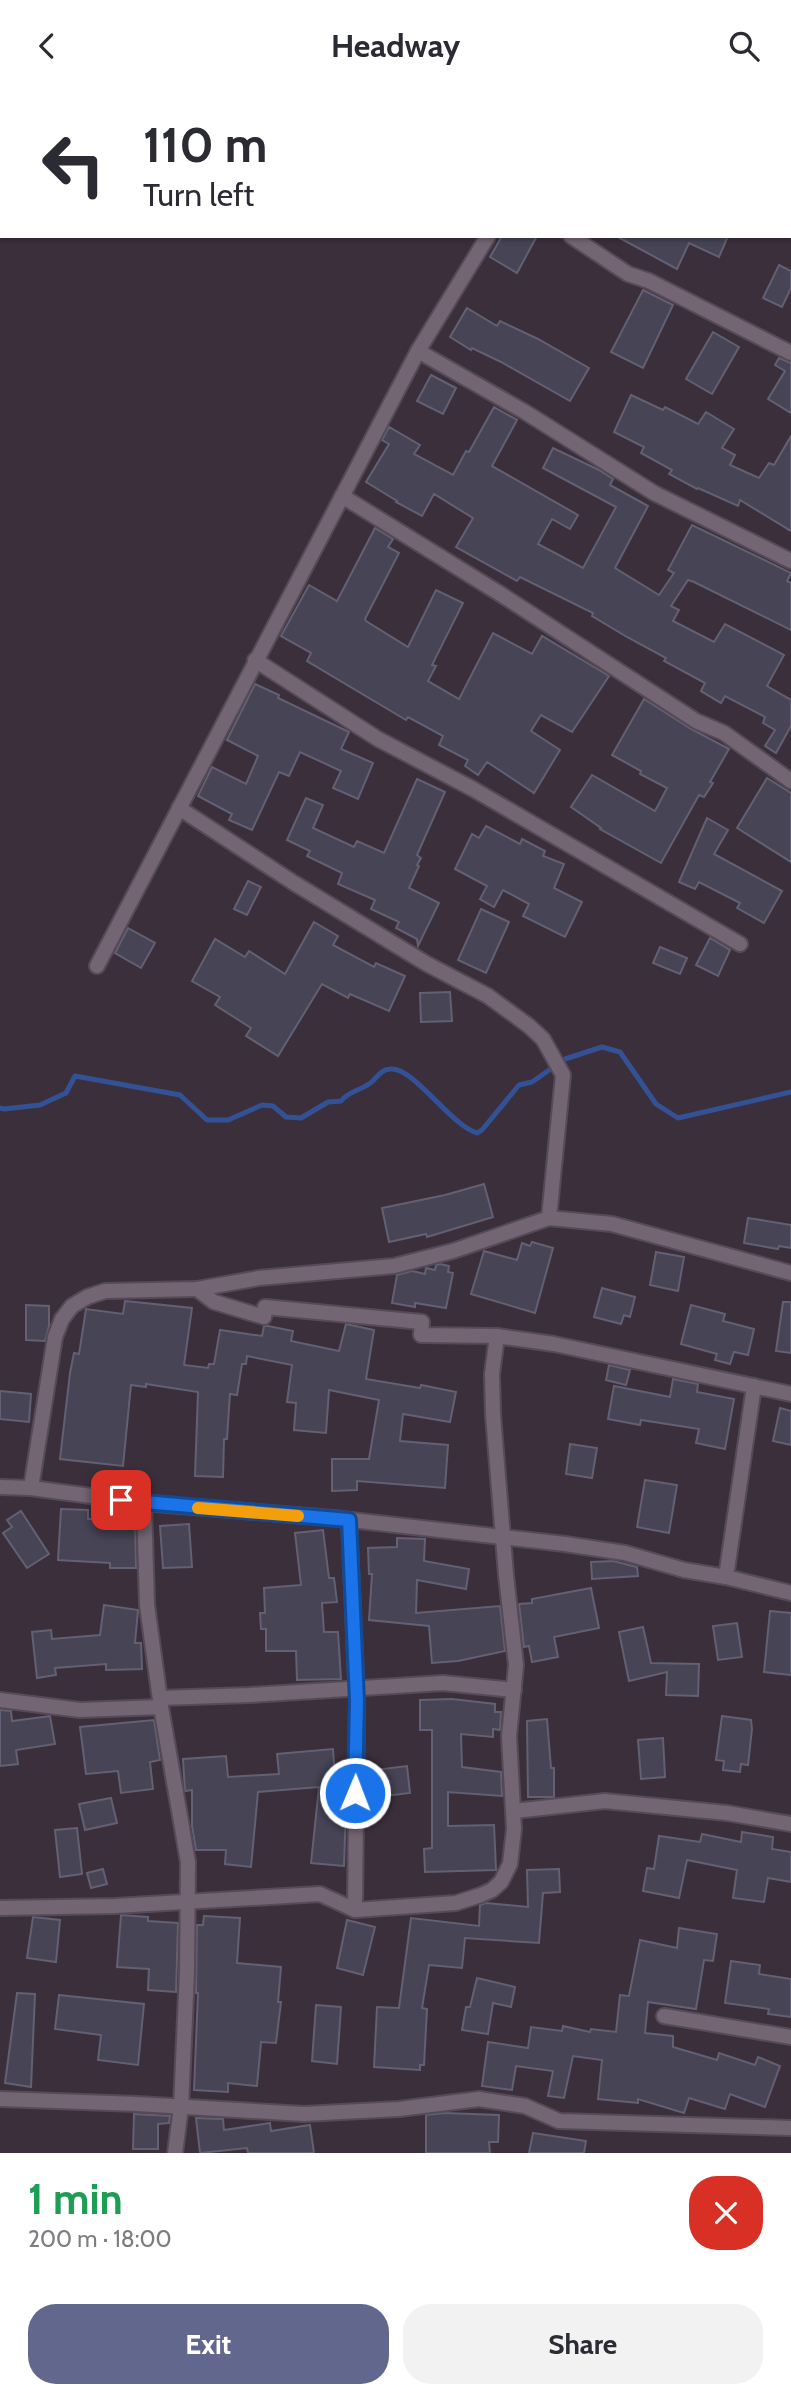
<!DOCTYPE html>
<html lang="en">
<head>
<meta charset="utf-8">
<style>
	body { margin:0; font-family:Cabin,sans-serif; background:#f2f2f3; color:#2b2b33; height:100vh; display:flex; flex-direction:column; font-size:26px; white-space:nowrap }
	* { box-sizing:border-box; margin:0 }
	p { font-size:23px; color:#7c7c81 }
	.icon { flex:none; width:38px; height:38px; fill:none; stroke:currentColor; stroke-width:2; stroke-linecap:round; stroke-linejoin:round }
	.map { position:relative; height:2062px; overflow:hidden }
	.side { display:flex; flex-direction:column; background:#fff; flex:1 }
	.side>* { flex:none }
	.banner { position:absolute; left:0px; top:0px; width:791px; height:147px; box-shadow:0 2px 5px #0004; background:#fff; color:#2b2b33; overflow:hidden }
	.pin { position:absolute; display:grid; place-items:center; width:60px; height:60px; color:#fff; margin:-30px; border-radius:14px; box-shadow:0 4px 10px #0006 }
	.me { position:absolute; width:77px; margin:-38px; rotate:1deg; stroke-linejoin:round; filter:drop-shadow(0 0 5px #0008) }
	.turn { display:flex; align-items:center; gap:24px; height:147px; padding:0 28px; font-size:32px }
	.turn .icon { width:91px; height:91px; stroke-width:2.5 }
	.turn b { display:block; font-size:49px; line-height:60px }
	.round { display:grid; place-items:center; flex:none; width:74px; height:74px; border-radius:28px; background:#f2f2f3 }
	.headline { display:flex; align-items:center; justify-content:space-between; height:119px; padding:0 28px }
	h1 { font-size:42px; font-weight:700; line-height:52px; color:#1e9e55 }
	.primary-button { display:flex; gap:14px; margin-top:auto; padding:14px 28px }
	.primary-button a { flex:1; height:80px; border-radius:28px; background:#62678d; color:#fff; font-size:28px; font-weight:700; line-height:80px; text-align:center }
	.primary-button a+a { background:#f2f2f3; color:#2b2b33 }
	header { display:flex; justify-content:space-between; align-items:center; height:91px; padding:0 28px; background:#fff; font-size:32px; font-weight:700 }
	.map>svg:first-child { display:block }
</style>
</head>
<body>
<header><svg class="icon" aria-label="back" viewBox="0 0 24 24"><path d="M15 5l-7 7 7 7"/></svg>Headway<svg class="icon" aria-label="search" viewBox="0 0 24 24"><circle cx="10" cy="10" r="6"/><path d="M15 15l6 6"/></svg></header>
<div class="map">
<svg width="791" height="2062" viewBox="0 0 791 2062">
	<rect width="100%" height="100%" fill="#3b2f3c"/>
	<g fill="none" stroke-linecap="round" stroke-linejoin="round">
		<path stroke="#335295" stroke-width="5" d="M0 1017 4 1018 40 1014 66 1002 75 985 180 1004 207 1029H228L262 1014 273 1015 286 1026 301 1027 328 1011 341 1010C349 1000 359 1000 369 993 377 988 379 979 390 978 413 975 449 1033 477 1042L482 1039 519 994 532 991 565 968 602 956 620 961 656 1013 678 1027 791 1001"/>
	</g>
	<g fill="#464455" stroke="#626072" stroke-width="2">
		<polygon points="502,145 537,145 517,182 490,166"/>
		<polygon points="616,145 728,145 719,166 689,152 677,178"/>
		<polygon points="779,174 791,180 791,197 782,216 763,207"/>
		<polygon points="643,199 673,214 643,277 611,261"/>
		<polygon points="467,217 497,235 500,230 538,248 589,277 570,310 501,271 472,257 471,259 450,246"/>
		<polygon points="713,241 739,256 712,303 686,288"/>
		<polygon points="779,267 791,272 791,322 768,308 785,280 775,274"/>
		<polygon points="431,284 456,297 443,323 417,310"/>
		<polygon points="631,304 663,319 665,316 698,333 706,321 734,338 722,357 735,364 730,374 759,387 769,372 774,374 791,345 791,440 740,409 738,415 698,397 697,398 669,383 672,379 641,362 644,356 614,341"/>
		<polygon points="494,316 517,329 492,375 578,424 570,438 552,428 538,453 583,477 616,416 543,377 553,357 599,379 613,388 610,394 648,415 615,477 659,504 674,482 668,479 692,434 791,482 787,490 791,492 791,539 694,491 688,489 671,515 679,519 673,530 714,551 725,533 784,564 767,595 791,609 791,635 776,662 765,655 775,639 763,632 765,626 725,605 721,612 701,600 705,592 664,570 666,567 627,546 592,525 593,522 520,486 517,490 456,456 473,427 434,403 422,425 396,411 397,410 366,391 389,353 382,349 389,336 420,354 414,363 453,384 466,360 469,361"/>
		<polygon points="375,437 393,448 388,456 399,462 365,528 366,530 408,556 436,499 463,512 432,574 436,575 428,590 459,608 493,542 532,563 542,545 609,585 572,641 541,624 531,640 560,659 534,702 487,671 478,684 465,675 468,669 439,654 443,645 408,626 406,629 307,570 311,562 281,545 309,494 337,510"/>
		<polygon points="255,593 279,604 278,607 349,641 341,658 373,672 358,708 333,697 341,680 300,661 289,685 279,681 252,739 229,729 232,723 198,705 212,676 246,693 258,665 227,649"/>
		<polygon points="644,608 691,638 729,658 710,691 713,692 704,706 699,704 661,772 600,738 601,737 571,716 592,684 655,720 667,697 640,683 641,680 612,664"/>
		<polygon points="767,687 791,702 791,771 737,737"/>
		<polygon points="417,688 445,701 417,764 421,767 417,774 419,775 409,797 439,812 418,855 417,848 396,837 399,831 371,818 375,809 338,793 342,782 307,765 310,760 287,749 306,707 323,714 313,737 354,756 357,750 384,762"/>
		<polygon points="707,727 728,739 714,763 782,800 764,832 737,817 740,812 699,791 695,798 679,791"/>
		<polygon points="486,735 520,753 522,748 545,760 543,765 564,773 554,797 582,811 565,846 523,825 529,813 503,799 494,816 480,808 487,795 455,778 472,743 479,747"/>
		<polygon points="248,790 261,796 247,824 234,818"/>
		<polygon points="481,818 509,831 486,882 458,869"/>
		<polygon points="314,831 338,845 333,854 374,876 376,872 405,885 389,920 350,903 348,907 322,893 278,965 246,945 251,937 215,914 220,906 192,890 215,848 245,866 249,860 285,883"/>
		<polygon points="128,837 155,852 141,877 115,862"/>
		<polygon points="710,847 730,859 718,885 696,874"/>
		<polygon points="660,856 687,867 680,883 653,872"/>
		<polygon points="450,901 452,930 421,931 420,902"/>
		<polygon points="484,1093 493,1126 427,1146 426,1143 389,1151 382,1117 445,1104"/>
		<polygon points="748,1127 791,1134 791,1157 779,1155 778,1158 744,1152"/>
		<polygon points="532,1151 553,1157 535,1222 471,1203 484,1160 517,1169 522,1152 530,1155"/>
		<polygon points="656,1161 684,1166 678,1200 650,1194"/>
		<polygon points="440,1173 449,1175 448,1181 453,1182 446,1217 415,1212 415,1216 392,1212 397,1184 412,1180 425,1183 426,1177 435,1179 436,1174"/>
		<polygon points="602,1197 635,1206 630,1226 624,1224 621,1233 594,1226"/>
		<polygon points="125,1210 192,1217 184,1274 208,1277 209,1273 214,1273 220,1239 262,1245 264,1235 268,1235 293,1240 291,1250 339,1260 346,1233 374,1239 366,1288 420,1297 421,1294 456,1301 450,1331 403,1323 400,1350 448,1354 445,1397 357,1390 357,1399 332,1400 332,1368 369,1368 379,1309 329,1299 326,1342 294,1339 296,1312 287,1311 292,1274 247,1265 246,1273 242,1273 237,1304 230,1303 227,1348 224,1348 223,1386 195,1385 198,1301 146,1293 146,1296 131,1294 123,1375 60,1368 70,1282 74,1262 79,1263 86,1218 123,1223"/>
		<polygon points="783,1211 791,1211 791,1262 776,1260"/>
		<polygon points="26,1214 49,1215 49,1235 45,1250 26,1249"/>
		<polygon points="691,1214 725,1223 723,1230 754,1238 748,1264 734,1261 730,1273 715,1269 717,1263 681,1253"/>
		<polygon points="609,1274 630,1279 626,1294 606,1289"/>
		<polygon points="673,1288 698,1293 697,1301 734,1308 725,1358 696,1352 699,1338 641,1329 640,1334 608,1328 614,1295 670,1306"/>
		<polygon points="0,1300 31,1303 29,1331 0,1328"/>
		<polygon points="780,1317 791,1320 791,1354 773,1350"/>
		<polygon points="570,1353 597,1357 592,1387 566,1383"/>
		<polygon points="645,1389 677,1394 669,1442 637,1436"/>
		<polygon points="61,1418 88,1419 88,1428 135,1428 136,1477 110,1477 110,1472 58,1469"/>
		<polygon points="21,1420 49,1463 27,1477 3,1442 12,1436 7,1429"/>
		<polygon points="189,1433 192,1476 163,1477 160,1435"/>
		<polygon points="323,1439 329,1487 334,1487 337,1511 322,1512 324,1541 338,1541 341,1588 297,1589 296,1560 266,1560 266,1538 261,1538 260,1522 265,1522 264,1497 301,1494 295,1442"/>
		<polygon points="397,1447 425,1448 424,1470 469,1478 466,1498 417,1489 416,1522 500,1515 505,1560 458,1570 432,1572 429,1535 369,1529 372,1483 369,1483 368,1457 397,1456"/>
		<polygon points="613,1470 637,1476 638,1485 592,1488 591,1471"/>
		<polygon points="591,1497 599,1537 554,1546 558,1566 532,1571 529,1555 524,1556 519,1513 532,1512 532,1508"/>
		<polygon points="104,1514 138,1519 135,1552 141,1552 142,1578 106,1579 106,1573 55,1577 56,1584 37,1587 32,1541 51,1539 52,1548 100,1544"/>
		<polygon points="770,1520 791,1522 791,1584 764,1581"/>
		<polygon points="737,1532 742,1566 718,1569 713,1535"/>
		<polygon points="643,1536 651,1572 699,1573 698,1605 666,1604 667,1581 629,1590 619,1541"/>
		<polygon points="452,1608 495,1613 495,1621 501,1621 500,1639 493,1638 493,1646 461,1643 462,1676 501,1681 502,1705 448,1701 448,1735 494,1734 496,1779 425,1781 424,1758 432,1757 432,1639 420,1639 420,1609"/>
		<polygon points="0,1619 11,1620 12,1630 50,1625 55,1653 16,1659 18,1673 0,1675"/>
		<polygon points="722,1625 751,1629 752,1638 748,1674 741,1673 740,1681 723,1679 724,1670 716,1669"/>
		<polygon points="547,1628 551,1677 554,1677 554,1706 528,1706 527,1630"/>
		<polygon points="154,1629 160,1669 150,1671 153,1698 121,1702 118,1680 86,1683 80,1636"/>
		<polygon points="663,1647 665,1686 641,1688 638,1649"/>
		<polygon points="333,1658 337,1716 346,1717 344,1775 311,1772 319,1696 258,1701 251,1776 225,1773 226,1759 196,1759 192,1735 192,1699 185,1700 183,1668 226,1665 228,1686 279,1683 277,1663"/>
		<polygon points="407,1675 410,1702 377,1706 374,1679"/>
		<polygon points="111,1707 117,1732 85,1739 79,1713"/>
		<polygon points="77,1737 82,1783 60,1786 55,1739"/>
		<polygon points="742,1741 773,1746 772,1758 791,1761 791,1791 768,1787 764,1811 733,1807 737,1779 687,1769 679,1807 643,1800 647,1777 654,1778 659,1745 700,1751 702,1743 741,1751"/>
		<polygon points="103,1778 107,1793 91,1797 87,1782"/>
		<polygon points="559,1778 560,1801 543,1802 539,1852 465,1847 462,1877 429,1874 422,1917 427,1918 424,1974 420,1974 420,1979 374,1976 377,1916 399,1917 411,1827 479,1835 480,1814 486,1812 528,1816 527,1779"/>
		<polygon points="121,1824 148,1826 148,1830 178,1832 176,1901 148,1899 149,1878 117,1876"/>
		<polygon points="204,1825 240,1827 237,1872 281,1876 278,1911 281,1911 276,1952 261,1951 257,1995 228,1992 228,2001 194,1999 198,1902 196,1902 197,1834 203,1834"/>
		<polygon points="33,1826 60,1829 56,1871 27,1867"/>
		<polygon points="347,1829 375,1836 363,1884 337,1877"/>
		<polygon points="679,1837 717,1843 713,1870 704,1869 696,1918 648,1911 645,1942 673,1945 673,1956 717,1969 719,1962 755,1974 758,1966 780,1975 765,2016 730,2003 725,2018 689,2007 684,2022 638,2008 638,2012 598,2008 602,1969 573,1965 564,2007 548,2005 553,1980 516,1975 512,1999 482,1995 488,1951 528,1957 531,1936 562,1940 563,1935 590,1941 591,1938 616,1941 620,1904 629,1905 640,1849 677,1857"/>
		<polygon points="731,1870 760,1874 759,1883 791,1888 791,1926 768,1923 769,1918 725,1912"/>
		<polygon points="477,1887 515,1896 511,1916 493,1912 488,1943 462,1939 466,1916 470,1916"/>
		<polygon points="17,1902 35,1903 31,1996 5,1992"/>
		<polygon points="59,1904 144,1913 138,1974 98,1969 101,1944 55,1938"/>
		<polygon points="316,1914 341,1916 337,1973 312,1970"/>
		<polygon points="444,2022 499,2024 498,2051 489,2051 490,2062 426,2062 426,2024"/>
		<polygon points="134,2023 170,2025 169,2032 158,2033 158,2058 133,2058"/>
		<polygon points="196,2027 223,2028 224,2039 270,2032 271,2040 310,2034 314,2062 248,2062 247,2057 200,2062"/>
		<polygon points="533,2042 586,2050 584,2062 529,2062"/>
	</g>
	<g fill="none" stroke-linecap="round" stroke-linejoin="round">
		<defs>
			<g id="minor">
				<polyline points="587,0 590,2"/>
				<polyline points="284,2 284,0"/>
				<polyline points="575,2 576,0"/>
				<polyline points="789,124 791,125"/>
				<polyline points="571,145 628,183 649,190 791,262"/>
				<polyline points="418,260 525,321 654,402 791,470"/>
				<polyline points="342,405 502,504 696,630 724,642 791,690"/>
				<polyline points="255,569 378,648 473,698 740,853"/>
				<polyline points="179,717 294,792 427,873 488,905 529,935 543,948 563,984 549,1127"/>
				<polyline points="97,875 418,260 488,145"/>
				<polyline points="197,1198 214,1211 264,1226 265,1216 422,1231 421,1244 497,1245 554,1253 791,1303"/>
				<polyline points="0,1396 31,1397 144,1412 333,1427 565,1453 625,1462 684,1479 726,1486 791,1502"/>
				<polyline points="31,1397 55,1246 62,1228 72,1215 87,1206 105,1200 197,1198 259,1187 394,1175 453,1160 549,1127 612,1133 791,1182"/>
				<polyline points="144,1412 147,1514 161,1616 188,1771 187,1881 181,2016 175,2062"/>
				<polyline points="349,1429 357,1610 355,1819"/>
				<polyline points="726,1486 754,1295"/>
				<polyline points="160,1607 250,1604 443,1592 514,1599"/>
				<polyline points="0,1609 80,1619 161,1616"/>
				<polyline points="514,1720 605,1710 727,1722 791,1733"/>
				<polyline points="0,1817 115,1815 320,1803 355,1819 456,1812 481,1804 492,1799 501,1791 510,1773 514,1738 509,1645 516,1574 506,1484 493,1324 492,1283 497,1245"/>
				<polyline points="664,1925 791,1946"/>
				<polyline points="1,2008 137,2013 304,2023 399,2018 479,2008 525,2015 559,2030 791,2037"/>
			</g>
		</defs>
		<use href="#minor" stroke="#554b56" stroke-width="18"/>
		<use href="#minor" stroke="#736574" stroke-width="14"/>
	</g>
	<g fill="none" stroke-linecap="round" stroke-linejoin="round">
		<defs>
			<polyline id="route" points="121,1409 349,1429 357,1610 355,1702"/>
		</defs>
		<use href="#route" stroke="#114b97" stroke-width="18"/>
		<use href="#route" stroke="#1a73e8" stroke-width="12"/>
		<polyline stroke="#f59e0b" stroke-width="12" points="198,1417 298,1425"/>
	</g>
</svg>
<div class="pin" style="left:121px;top:1409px;background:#d93025"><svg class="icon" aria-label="arrive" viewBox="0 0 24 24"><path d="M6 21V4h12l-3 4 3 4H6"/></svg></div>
<svg class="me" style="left:355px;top:1702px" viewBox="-20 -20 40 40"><circle r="17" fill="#1a73e8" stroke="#fff" stroke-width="3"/><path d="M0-11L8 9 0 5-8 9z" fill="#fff"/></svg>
<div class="banner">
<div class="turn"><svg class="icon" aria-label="left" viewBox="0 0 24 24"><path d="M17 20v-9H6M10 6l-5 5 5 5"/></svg><div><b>110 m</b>Turn left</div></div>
</div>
</div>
<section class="side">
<div class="headline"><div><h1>1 min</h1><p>200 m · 18:00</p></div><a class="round" style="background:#d93025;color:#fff"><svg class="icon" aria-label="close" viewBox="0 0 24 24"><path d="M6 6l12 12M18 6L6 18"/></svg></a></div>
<div class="primary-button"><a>Exit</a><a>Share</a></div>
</section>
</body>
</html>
